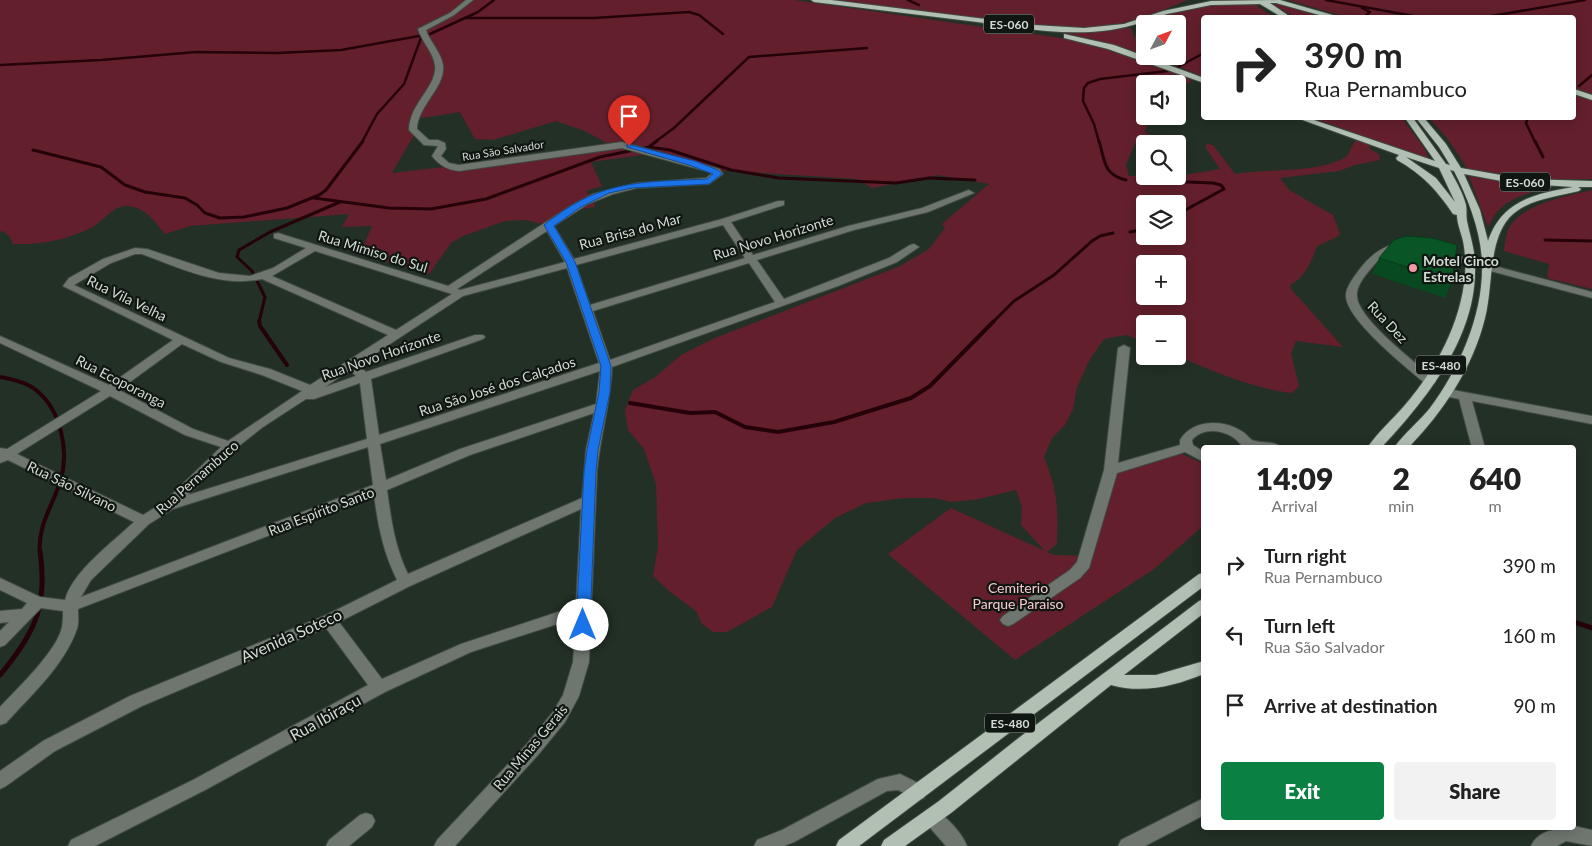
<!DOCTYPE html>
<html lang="en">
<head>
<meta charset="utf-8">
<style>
	body { margin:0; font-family:Lato,sans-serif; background:#f2f2f2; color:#222; height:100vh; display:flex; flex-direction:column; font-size:19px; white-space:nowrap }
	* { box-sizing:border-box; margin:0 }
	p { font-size:16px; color:#767676 }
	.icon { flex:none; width:28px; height:28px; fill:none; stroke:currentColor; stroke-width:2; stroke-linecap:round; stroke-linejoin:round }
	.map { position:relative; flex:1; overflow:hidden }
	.panel { position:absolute; left:1201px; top:445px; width:375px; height:385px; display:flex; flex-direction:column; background:#fff; border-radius:5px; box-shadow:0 2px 12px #0003 }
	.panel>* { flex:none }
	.banner { position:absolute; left:1201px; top:15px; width:375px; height:105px; border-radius:5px; box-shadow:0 2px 12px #0003; background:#fff; color:#222; overflow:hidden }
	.needle { width:32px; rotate:49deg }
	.controls { position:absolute; left:1136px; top:15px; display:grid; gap:10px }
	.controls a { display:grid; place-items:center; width:50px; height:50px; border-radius:5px; background:#fff; box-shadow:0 2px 12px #0003; font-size:25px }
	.pin { position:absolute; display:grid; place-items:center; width:42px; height:42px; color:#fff; margin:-51px -21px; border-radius:50% 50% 50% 0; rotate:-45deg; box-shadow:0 0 5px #0007 }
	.pin .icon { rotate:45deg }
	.me { position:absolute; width:55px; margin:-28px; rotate:0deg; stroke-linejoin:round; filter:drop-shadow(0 0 4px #0008) }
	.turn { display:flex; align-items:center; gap:18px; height:105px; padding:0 20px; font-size:22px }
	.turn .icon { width:65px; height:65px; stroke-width:2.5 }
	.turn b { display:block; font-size:35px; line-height:42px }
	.eta { display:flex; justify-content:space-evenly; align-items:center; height:85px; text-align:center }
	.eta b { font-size:30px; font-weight:800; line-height:35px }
	.primary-button { display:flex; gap:10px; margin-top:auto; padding:10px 20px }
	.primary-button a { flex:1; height:58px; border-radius:5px; background:#0b8043; color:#fff; font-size:20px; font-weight:800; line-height:58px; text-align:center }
	.primary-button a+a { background:#f2f2f2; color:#222 }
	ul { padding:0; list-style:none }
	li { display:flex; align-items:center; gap:15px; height:70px; padding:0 20px }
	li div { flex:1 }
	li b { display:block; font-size:19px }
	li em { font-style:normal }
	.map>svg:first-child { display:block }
</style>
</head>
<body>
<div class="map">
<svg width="1592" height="846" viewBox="0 0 1592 846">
	<rect width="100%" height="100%" fill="#233025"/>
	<g fill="#63202c" fill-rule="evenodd">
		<path d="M0 0H794L1082 41 1111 49 1185 77 1192 81 1178 87V84H1145V116H1148L1145 133 1176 142C1163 147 1147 138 1135 143L1126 165 1129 176H1178L1220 169 1206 148V144L1213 145 1235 174C1268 168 1321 174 1347 156L1356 139 1369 144 1370 149 1379 154 1380 160 1355 165 1339 171 1280 178 1289 190 1333 215 1340 234 1335 238 1317 246C1313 259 1304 279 1290 285L1291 289 1343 347 1296 341 1291 354 1299 386 1292 393C1251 388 1215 372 1178 356V324H1145V342L1126 335 1104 339 1089 361 1077 387 1073 409 1065 425 1052 438 1044 457C1058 492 1058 507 1057 544L1047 552 1054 555 1089 556 1111 474 1180 453 1204 464V525L1154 569 1015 660 888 554 951 508 1045 551 1021 525 1022 507 1016 490 979 499 952 502 934 498H904L866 503 835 518 797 550 772 607 727 632H713L702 624 696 611 670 592 653 576 658 547 656 484 644 449 628 430 625 410 633 390 654 378 681 355 715 338 898 267 928 250 945 228 942 224 989 184 938 175 872 188 857 179 717 170 690 161 642 155 591 162 602 186 586 191 593 200 595 207 564 212 548 225 525 220 505 221 463 236 451 243 429 274 360 254 372 226 342 227 349 214 190 226 165 234C154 221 145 206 126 206 113 206 102 222 91 228 65 240 41 245 13 244L10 237 3 231 0 232ZM460 112 475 139 493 140 556 121 585 131 614 147 392 173 414 135 409 120ZM1145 204H1178V236H1145ZM1145 264H1178V296H1145Z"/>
		<polygon points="830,0 1187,0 1136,22 1092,29 1055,28"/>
		<polygon points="1288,0 1592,0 1592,95 1574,88 1574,18 1346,17"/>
		<path d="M1247 2 1254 4 1274 17 1204 18V77L1170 63 1158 56H1178V24H1149L1150 22C1180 7 1214 4 1247 2Z"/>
		<polygon points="1275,2 1333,17 1295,17 1270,3"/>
		<polygon points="1131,28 1142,55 1093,39 1049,31 1097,31"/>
		<polygon points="1574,94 1592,100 1592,179 1539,179 1468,169 1447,138 1429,118 1574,118"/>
		<polygon points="1312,118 1402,118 1424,148 1429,159"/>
		<path d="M1469 176 1506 182 1554 186C1535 191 1513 196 1499 210 1494 214 1491 222 1488 227Z"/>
		<path d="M1592 190V289L1547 278 1549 264 1504 251C1505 242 1506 232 1511 225 1526 203 1568 196 1592 190Z"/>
	</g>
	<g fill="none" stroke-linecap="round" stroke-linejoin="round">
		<g stroke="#250209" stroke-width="2.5">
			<polyline points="908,0 919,5"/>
			<polyline points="1326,0 1424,18"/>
			<polyline points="1362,8 1370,12 1363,18"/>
			<polyline points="465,18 594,18 689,12 699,15 723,34"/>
			<polyline points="1480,18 1585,0"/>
			<polyline points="0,65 101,60 196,52 277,53 341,50 430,34 478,12 494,0"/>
			<polyline points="1178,67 1204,53"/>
			<polyline points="1579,86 1592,75"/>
			<polyline points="1528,118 1526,123 1535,142"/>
			<polyline points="362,142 377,114 404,84 422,35"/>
			<polyline points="655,142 674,128 749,57 867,48"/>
			<polyline points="1099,142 1094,124 1083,101 1084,88 1088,83 1100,79 1167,71"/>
		</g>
		<g stroke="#250209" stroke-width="3">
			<path d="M1099 141C1105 160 1103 175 1126 180"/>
			<polyline points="1535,141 1543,157"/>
			<polyline points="650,146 657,141"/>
			<polyline points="33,150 101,167 125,185 145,192 185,198 197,205 205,213 220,218 244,217 287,208 319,195 326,190 363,141"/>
			<polyline points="1137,180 1213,183 1221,185 1224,189 1178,214"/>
			<polyline points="314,198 389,208 431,209 486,199 600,157 649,147 670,150 731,170 779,178 896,183 929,178 975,180"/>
			<polyline points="1130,232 1145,229"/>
			<polyline points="1545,240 1592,241"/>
			<polyline points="259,322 265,297 252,271 237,257 239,250 270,232 340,202"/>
			<polyline points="993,322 1014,301 1054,275 1092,241 1100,236 1113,233"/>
		</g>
		<g stroke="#250209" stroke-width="4">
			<polyline points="259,321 260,326 287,365"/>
			<path d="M0 377C12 379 26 382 36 390 61 410 69 450 61 479 54 504 37 525 40 553"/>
			<polyline points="630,403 690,413 715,412 745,427 778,432 834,422 911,398 930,386 994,321"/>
		</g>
		<g stroke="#250209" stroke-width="5">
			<polyline points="1574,622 1592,628"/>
			<path d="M0 675C35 633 48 606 40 551"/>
		</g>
		<defs>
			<g id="minor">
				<path d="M466 0H473L454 15 426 30C430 42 441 52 443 65 446 87 418 105 417 129L429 140H438L445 143 446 149 441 156 449 163 459 165 622 142 719 169 723 174 709 184 637 188 613 194 588 204 554 226 574 259 722 219 778 201H784V205L731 222 753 255 848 226 922 208 966 191 969 190 974 193 928 212 854 230 757 260 784 299 889 258 910 245 914 244 919 247 897 262 838 286 612 367C611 403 600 436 597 472L589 662 579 696 565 722 538 755 455 846H434L437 840 526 745 553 712 563 695 573 662 576 618 471 652 385 692 205 790 95 846H68L71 840 193 780 368 685 326 628 142 706 55 751 6 786 0 789V771L43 741 130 696 324 616 397 580C383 552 378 525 374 495L78 609C78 616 79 623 77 629 64 666 31 695 6 723L0 725V707C18 688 57 651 62 627 63 622 63 616 63 611L41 608 5 645 0 647V631L9 622 0 623V611L22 609 27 603 0 590V578L40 597 65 600C72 572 113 542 134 522L8 460 0 463V448L7 449 101 391 0 343V336L109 385 173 340 63 286 69 278 103 259 135 248 147 249 219 273 250 276 273 268 306 248 274 238V234L278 233 448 286 569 207 593 194 637 183 706 178 713 173 622 148 459 171C447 170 439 165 432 156L438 146 424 145 409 130C409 104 438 86 435 65 433 52 422 42 418 29L450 13ZM723 225 745 258 590 305 576 265ZM547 231 565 262 460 290 457 289ZM315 251 452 294 396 330 272 276ZM135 254H142C180 268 221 288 262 279L388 335 310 385 270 369 229 358 74 285 111 263ZM749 263 775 302 610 360 593 311ZM567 268 599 363 379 435 371 379 483 339 485 337 483 335H475L366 372 358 365 463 296ZM182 344 221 362 262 375 302 391 228 441 193 429 119 390ZM350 370 356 376 325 387ZM600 371 596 404 460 449 386 480 380 444ZM360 383 367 439 188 495 235 449 263 427 306 399H314ZM110 396 185 435 221 447 164 502 143 515 17 454ZM594 413 586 450 582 498 408 574C395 548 391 519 387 490L470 455ZM368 447 373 485 81 597 91 580 149 524 173 509ZM581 509 576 606 461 644 382 679 339 622 410 586Z"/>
				<path d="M1396 244 1406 245 1407 247 1406 249C1384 254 1383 254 1368 272 1363 278 1356 288 1357 296 1357 318 1417 364 1434 378L1436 381 1434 384H1426C1407 368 1348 321 1346 297 1345 288 1354 277 1359 270 1369 257 1380 247 1396 244Z"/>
				<polygon points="1439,251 1474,260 1475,262 1470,265 1435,256 1435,252"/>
				<polygon points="1487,264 1592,292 1592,298 1483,269 1482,267"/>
				<path d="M1124 345 1130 348 1118 463 1180 445V440C1193 419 1223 419 1243 432 1246 434 1249 438 1252 440 1261 444 1275 440 1282 448H1243C1234 431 1205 424 1192 440L1193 445 1204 452V462L1185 452 1117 473 1089 568 1080 578 1013 624 1008 626 1003 624 1000 620 1003 616 1070 570 1077 562 1104 470 1118 348Z"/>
				<polygon points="1448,389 1592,416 1592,424 1472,401 1485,448 1472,448 1459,399 1444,396 1442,393"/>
				<polygon points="900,774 924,786 927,792 924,798 918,800 898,790 887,791 794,842 784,846 754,846 757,840 782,830 878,779"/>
				<polygon points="1204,798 1204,815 1145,846 1118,846 1121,840"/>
				<path d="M932 809C945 814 962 833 967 846H946L926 823 923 817 926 811Z"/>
				<polygon points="366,813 372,815 375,821 372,827 349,846 326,846 329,840 360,815"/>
				<path d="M1574 826 1592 830V846L1566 841 1557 846H1531C1538 830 1558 828 1574 828Z"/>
			</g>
			<g id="major">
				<path d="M811 0H831L1034 25 1084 28 1124 24 1163 11 1211 1 1280 0 1343 18H1330L1276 3H1270L1292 18H1283L1260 4 1211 5 1167 14 1154 18 1149 24H1145L1143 37 1145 52C1133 46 1135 32 1142 22 1088 42 1025 28 969 21 917 15 866 8 814 2Z"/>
				<polygon points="1064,34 1114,45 1204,78 1204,83 1108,49 1064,38"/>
				<polygon points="1574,89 1592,95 1592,100 1574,94"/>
				<path d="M1297 118H1308L1435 161 1405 118H1413L1446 164 1450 165 1439 147 1416 118H1424L1446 144 1461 168 1524 179 1592 181V187H1578L1581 189 1579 191C1556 197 1526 199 1509 218 1488 242 1493 288 1485 318 1473 367 1444 411 1408 448H1394C1404 433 1419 422 1430 408 1460 368 1484 313 1482 262 1481 232 1468 198 1454 171L1450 170C1456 181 1463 193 1466 205 1467 210 1466 215 1467 221 1471 240 1476 252 1475 273 1474 340 1425 401 1381 448H1367C1378 432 1393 419 1405 405 1436 369 1461 323 1465 275 1466 264 1465 251 1463 241 1461 232 1457 224 1457 215L1453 214C1437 190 1422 174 1397 160L1396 158 1399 155ZM1406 157 1439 168 1455 202 1436 178ZM1464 174 1512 183 1573 187C1535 194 1502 200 1488 241L1480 210Z"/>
				<polygon points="1204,573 1204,586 859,846 836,846 839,840 1199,574"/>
				<path d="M1204 599V613L1124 675H1156L1204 661V674C1174 686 1143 694 1111 685L951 813 905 846H881L884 840 939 801 1016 740 1199 601Z"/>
			</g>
		</defs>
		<use href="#minor" stroke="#3f4b41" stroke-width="2"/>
		<use href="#major" stroke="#3f4b41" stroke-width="2"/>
		<use href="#minor" fill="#6f7670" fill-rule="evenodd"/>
		<use href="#major" fill="#b2c0b4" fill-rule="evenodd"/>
	</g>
	<polygon fill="#084921" points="1379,258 1452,281 1445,298 1372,274"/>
	<polygon fill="#095526" stroke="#063c1b" points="1406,236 1432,238 1457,245 1452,281 1379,258 1394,240"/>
	<path fill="#1a73e8" stroke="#114b97" d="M627 144 695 161 718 170 722 174 709 184 632 188 609 193 581 207 554 226 575 262 611 366 610 392 598 450 596 472 590 625 588 628 583 630 578 628 576 625 584 472 587 450 599 392 601 366 566 262 544 225C549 220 557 216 563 211 610 179 653 182 707 179L713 174 689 165 627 147Z"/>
	<circle fill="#f49aa4" stroke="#101611" stroke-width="2" cx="1413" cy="268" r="5"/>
	<g text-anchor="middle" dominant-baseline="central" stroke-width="4.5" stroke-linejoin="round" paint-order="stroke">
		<g font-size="11" fill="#d1dad3" stroke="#101611">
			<text transform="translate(503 150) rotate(-9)">Rua São Salvador</text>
		</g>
		<g fill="#101611" stroke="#979f99" stroke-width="1">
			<rect x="984" y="14.5" width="50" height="19" rx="4"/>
			<rect x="1500" y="172.5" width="50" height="19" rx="4"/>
			<rect x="1416" y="355.5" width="50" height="19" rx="4"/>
			<rect x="985" y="713.5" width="50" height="19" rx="4"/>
		</g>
		<g font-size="12" font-weight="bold" fill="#d1dad3">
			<text x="1009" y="24">ES-060</text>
			<text x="1525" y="182">ES-060</text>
			<text x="1441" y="365">ES-480</text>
			<text x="1010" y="723">ES-480</text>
		</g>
		<g font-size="14" fill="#d1dad3" stroke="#101611">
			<text transform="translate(630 231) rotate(-15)">Rua Brisa do Mar</text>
			<text transform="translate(773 237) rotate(-17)">Rua Novo Horizonte</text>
			<text transform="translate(373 251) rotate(17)">Rua Mimiso do Sul</text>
			<text transform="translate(127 298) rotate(26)">Rua Vila Velha</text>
			<text transform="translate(1388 322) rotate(47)">Rua Dez</text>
			<text transform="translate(381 355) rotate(-19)">Rua Novo Horizonte</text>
			<text transform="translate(121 381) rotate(27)">Rua Ecoporanga</text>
			<text transform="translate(497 386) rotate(-18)">Rua São José dos Calçados</text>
			<text transform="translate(197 477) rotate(-41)">Rua Pernambuco</text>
			<text transform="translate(72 486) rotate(26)">Rua São Silvano</text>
			<text transform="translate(321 511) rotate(-21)">Rua Espírito Santo</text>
			<text transform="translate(530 747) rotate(-50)">Rua Minas Gerais</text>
		</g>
		<g font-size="14" font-weight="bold" fill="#d1dad3" stroke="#101611" text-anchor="start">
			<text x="1423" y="260">Motel Cinco<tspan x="1423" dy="16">Estrelas</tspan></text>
		</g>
		<g font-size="14" fill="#f8c9cd" stroke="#101611">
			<text x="1018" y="587">Cemiterio<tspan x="1018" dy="16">Parque Paraiso</tspan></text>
		</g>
		<g font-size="16" fill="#d1dad3" stroke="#101611">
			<text transform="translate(291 635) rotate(-24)">Avenida Soteco</text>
			<text transform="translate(325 717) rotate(-29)">Rua Ibiraçu</text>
		</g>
	</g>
</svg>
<div class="controls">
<a><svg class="needle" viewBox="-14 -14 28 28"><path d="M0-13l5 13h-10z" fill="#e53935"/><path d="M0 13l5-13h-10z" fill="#767676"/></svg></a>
<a><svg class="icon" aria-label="sound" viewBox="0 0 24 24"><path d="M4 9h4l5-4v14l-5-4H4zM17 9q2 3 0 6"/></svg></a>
<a><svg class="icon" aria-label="search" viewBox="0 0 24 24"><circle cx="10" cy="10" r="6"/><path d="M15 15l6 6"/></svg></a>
<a><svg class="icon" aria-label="layers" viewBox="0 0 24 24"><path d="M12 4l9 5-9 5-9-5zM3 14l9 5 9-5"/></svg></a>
<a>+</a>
<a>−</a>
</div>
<div class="pin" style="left:629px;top:146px;background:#d93025"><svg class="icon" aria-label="arrive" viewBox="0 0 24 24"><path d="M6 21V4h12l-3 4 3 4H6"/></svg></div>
<svg class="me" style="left:583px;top:625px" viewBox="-20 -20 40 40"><circle r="19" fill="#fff"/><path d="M0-13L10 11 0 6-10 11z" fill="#1a73e8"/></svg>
<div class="banner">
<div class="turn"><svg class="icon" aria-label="right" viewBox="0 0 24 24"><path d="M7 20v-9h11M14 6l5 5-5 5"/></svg><div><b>390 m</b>Rua Pernambuco</div></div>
</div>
<section class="panel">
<div class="eta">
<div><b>14:09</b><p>Arrival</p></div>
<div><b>2</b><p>min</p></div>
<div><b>640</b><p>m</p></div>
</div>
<ul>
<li><svg class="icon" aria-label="right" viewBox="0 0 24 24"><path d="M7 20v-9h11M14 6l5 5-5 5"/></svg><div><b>Turn right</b><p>Rua Pernambuco</p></div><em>390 m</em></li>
<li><svg class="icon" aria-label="left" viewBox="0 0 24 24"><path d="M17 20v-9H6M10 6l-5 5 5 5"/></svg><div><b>Turn left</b><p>Rua São Salvador</p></div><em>160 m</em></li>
<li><svg class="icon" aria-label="arrive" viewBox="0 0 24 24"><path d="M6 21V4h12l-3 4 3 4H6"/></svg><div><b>Arrive at destination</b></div><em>90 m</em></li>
</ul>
<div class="primary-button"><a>Exit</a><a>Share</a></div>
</section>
</div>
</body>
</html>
